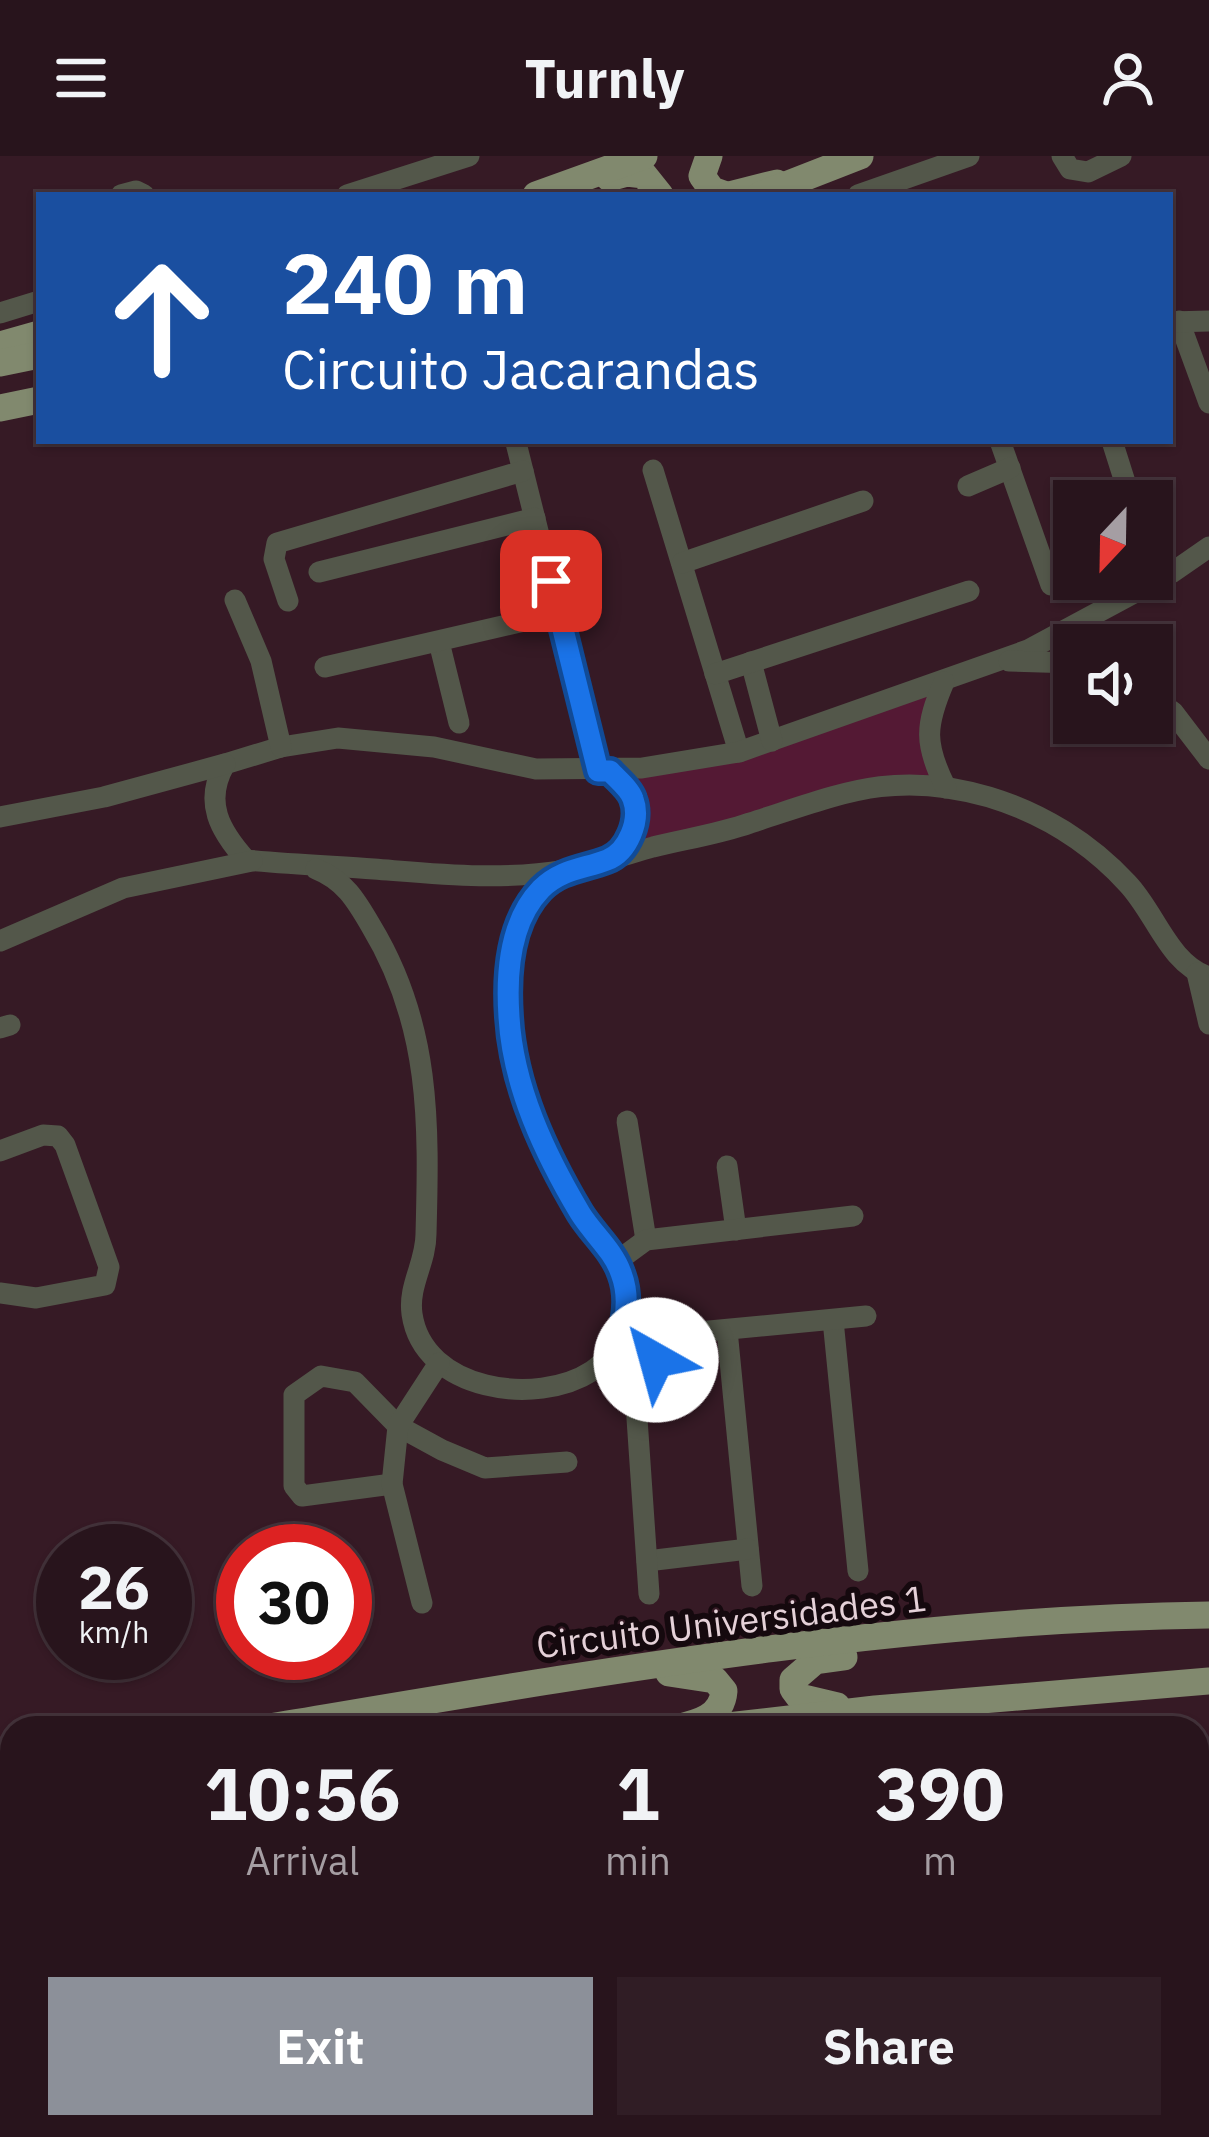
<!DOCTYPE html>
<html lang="en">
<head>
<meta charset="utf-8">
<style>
	body { margin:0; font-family:"IBM Plex Sans",sans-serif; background:#301d25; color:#f1f3f6; height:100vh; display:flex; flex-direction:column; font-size:45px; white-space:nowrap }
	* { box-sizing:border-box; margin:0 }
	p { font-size:39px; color:#a59ea3 }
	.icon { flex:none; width:66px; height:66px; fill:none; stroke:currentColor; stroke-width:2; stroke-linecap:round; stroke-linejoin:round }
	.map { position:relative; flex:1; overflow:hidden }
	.side { position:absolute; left:0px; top:1560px; width:1209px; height:423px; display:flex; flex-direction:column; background:#28141c; border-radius:36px 36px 0 0; box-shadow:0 3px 9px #0004,0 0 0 3px #44333b }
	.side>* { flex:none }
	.top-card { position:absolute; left:36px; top:36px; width:1137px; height:252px; border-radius:0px; box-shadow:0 3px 9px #0004,0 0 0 3px #44333b; background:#1a4fa0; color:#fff; overflow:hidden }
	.needle { width:78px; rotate:202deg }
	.fabs { position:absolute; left:1053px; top:324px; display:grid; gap:24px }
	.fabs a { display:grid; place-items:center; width:120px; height:120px; border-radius:0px; background:#28141c; box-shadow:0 3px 9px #0004,0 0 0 3px #44333b; font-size:60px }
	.speed { position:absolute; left:36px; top:1368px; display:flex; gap:24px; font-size:60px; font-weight:700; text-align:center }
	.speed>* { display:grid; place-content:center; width:156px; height:156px; border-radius:50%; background:#28141c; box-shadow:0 3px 9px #0004,0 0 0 3px #44333b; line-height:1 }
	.speed small { font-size:30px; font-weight:400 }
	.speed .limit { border:18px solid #d22; background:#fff; color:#111 }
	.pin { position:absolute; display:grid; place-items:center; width:102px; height:102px; color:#fff; margin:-51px; border-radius:24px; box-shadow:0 6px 18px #0006 }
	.me { position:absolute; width:132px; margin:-66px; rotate:322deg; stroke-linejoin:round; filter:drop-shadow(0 0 9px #0008) }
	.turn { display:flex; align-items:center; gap:42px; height:252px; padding:0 48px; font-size:54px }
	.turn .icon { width:156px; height:156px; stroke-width:2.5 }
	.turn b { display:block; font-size:84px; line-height:102px }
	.eta { display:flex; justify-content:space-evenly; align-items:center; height:204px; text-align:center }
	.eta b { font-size:72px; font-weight:800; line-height:84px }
	.primary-button { display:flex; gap:24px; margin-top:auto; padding:24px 48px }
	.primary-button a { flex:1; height:138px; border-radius:0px; background:#8c9099; color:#fff; font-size:48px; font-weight:800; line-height:138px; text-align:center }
	.primary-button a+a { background:#301d25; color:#f1f3f6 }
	header { display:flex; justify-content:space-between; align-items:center; height:156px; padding:0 48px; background:#28141c; font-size:54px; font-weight:800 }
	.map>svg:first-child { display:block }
</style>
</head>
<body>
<header><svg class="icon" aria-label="menu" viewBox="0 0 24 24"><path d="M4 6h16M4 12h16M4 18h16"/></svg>Turnly<svg class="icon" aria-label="person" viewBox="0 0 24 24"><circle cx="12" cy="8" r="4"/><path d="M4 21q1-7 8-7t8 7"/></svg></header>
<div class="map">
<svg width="1209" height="1981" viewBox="0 0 1209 1981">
	<rect width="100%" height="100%" fill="#361a25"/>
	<polygon fill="#541934" points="944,526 929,575 946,632 901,629 612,703 635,658 610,615 643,612"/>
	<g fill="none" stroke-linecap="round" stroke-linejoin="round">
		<g stroke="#53574a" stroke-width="21">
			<polyline points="1062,0 1070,13 1088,16 1121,0"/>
			<polyline points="121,39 136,35 144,39"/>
			<polyline points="347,39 469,0"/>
			<polyline points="858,39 969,0"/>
			<polyline points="0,157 39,145"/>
			<polyline points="1179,165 1209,247"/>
			<polyline points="1170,166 1209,165"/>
			<polyline points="1000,285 1051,429"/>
			<polyline points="1112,285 1131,345"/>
			<polyline points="516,287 598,615"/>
			<polyline points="653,314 739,596"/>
			<polyline points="968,330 1010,312"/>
			<path d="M1209 391 1173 416 1028 494 739 596 642 612 536 613 434 591 338 582 281 591 225 608C203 646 220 675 246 704 289 708 331 710 374 713 438 718 501 725 565 714 595 709 624 699 653 691 685 683 719 678 750 667 841 638 893 613 989 641 1042 657 1090 687 1127 727 1156 757 1168 807 1209 821"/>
			<polyline points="682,407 863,345"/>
			<polyline points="319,416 535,362"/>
			<polyline points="235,444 261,505 281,591"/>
			<polyline points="288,445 274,403 277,387 523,315"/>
			<polyline points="439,486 459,567"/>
			<polyline points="1009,505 1074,507"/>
			<polyline points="751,506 772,585"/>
			<polyline points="325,511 559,457"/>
			<polyline points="715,518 969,435"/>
			<path d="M944 526C925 570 924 588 946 632"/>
			<polyline points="1152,541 1173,556 1209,603"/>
			<path d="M610 615C641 650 644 666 613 703"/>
			<polyline points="0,661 104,641 225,608"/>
			<path d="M316 713C344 724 356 744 371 770 431 869 429 967 426 1078 426 1107 408 1129 412 1158 423 1235 537 1251 592 1215 623 1194 634 1152 621 1117 613 1094 593 1078 580 1057 537 985 508 910 511 825 513 779 521 742 564 718"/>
			<polyline points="0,785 123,732 252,705"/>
			<polyline points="1197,817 1209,868"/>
			<polyline points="0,872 10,869"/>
			<polyline points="627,965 646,1084"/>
			<polyline points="0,995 43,979 58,980 65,989 109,1111 105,1129 36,1142 0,1137"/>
			<polyline points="727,1010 736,1074"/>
			<polyline points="616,1106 646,1084 853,1060"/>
			<polyline points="833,1164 858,1415"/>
			<polyline points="727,1174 752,1430"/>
			<polyline points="392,1328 302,1340 294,1330 294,1239 321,1220 355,1226 398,1270 442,1294 485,1312 567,1306"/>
			<polyline points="647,1405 748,1393"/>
			<polyline points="649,1438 636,1248 656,1204 670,1188 688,1177 866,1160"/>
			<polyline points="422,1447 392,1328 398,1270 439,1207"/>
		</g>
		<g stroke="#81896e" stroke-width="27">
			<polyline points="709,0 702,20 712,34 726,39"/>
			<polyline points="609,22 627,17 644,19 660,39"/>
			<polyline points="536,39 644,0"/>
			<polyline points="729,39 777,27"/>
			<polyline points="760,39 860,0"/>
			<polyline points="0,189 39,178"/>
			<polyline points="0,207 39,199"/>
			<polyline points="0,252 39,244"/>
			<path d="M669 1517 715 1524 724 1535C722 1561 698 1567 676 1572"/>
			<polyline points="837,1550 799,1541 793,1533 793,1524 815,1505 844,1501"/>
			<path d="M264 1572C577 1520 891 1463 1209 1459"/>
			<polyline points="710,1572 875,1553 1209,1525"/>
			<polyline points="0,1602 12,1601"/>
			<polyline points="0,1658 12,1656"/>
		</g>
	</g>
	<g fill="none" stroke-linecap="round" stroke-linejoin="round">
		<defs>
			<path id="route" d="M551 425 598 615H610C617 623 630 633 633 643 641 664 628 696 607 704 584 713 561 713 541 733 510 765 506 818 509 861 513 931 545 998 580 1057 593 1078 613 1094 621 1117 629 1138 627 1160 620 1180L656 1204"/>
		</defs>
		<use href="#route" stroke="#114b97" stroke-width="30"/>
		<use href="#route" stroke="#1a73e8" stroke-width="21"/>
	</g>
	<g text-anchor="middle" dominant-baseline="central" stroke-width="12" stroke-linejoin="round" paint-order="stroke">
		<g font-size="36" fill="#e5d1d8" stroke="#15090e">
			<text transform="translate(731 1465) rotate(-7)">Circuito Universidades 1</text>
		</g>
	</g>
</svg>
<div class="fabs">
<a><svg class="needle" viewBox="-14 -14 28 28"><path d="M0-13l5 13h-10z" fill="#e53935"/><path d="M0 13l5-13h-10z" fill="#a59ea3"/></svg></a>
<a><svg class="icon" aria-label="sound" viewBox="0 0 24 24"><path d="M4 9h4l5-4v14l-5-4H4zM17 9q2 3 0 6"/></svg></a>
</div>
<div class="speed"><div>26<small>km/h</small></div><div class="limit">30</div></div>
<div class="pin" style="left:551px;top:425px;background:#d93025"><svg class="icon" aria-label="arrive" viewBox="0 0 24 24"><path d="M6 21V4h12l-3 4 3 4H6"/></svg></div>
<svg class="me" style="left:656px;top:1204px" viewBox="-20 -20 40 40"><circle r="19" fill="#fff"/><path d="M0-13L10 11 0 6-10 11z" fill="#1a73e8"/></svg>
<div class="top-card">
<div class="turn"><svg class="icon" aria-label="ahead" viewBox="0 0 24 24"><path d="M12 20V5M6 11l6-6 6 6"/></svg><div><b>240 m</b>Circuito Jacarandas</div></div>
</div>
<section class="side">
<div class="eta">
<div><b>10:56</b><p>Arrival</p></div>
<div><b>1</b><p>min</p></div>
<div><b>390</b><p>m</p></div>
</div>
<div class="primary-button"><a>Exit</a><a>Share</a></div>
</section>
</div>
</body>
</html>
